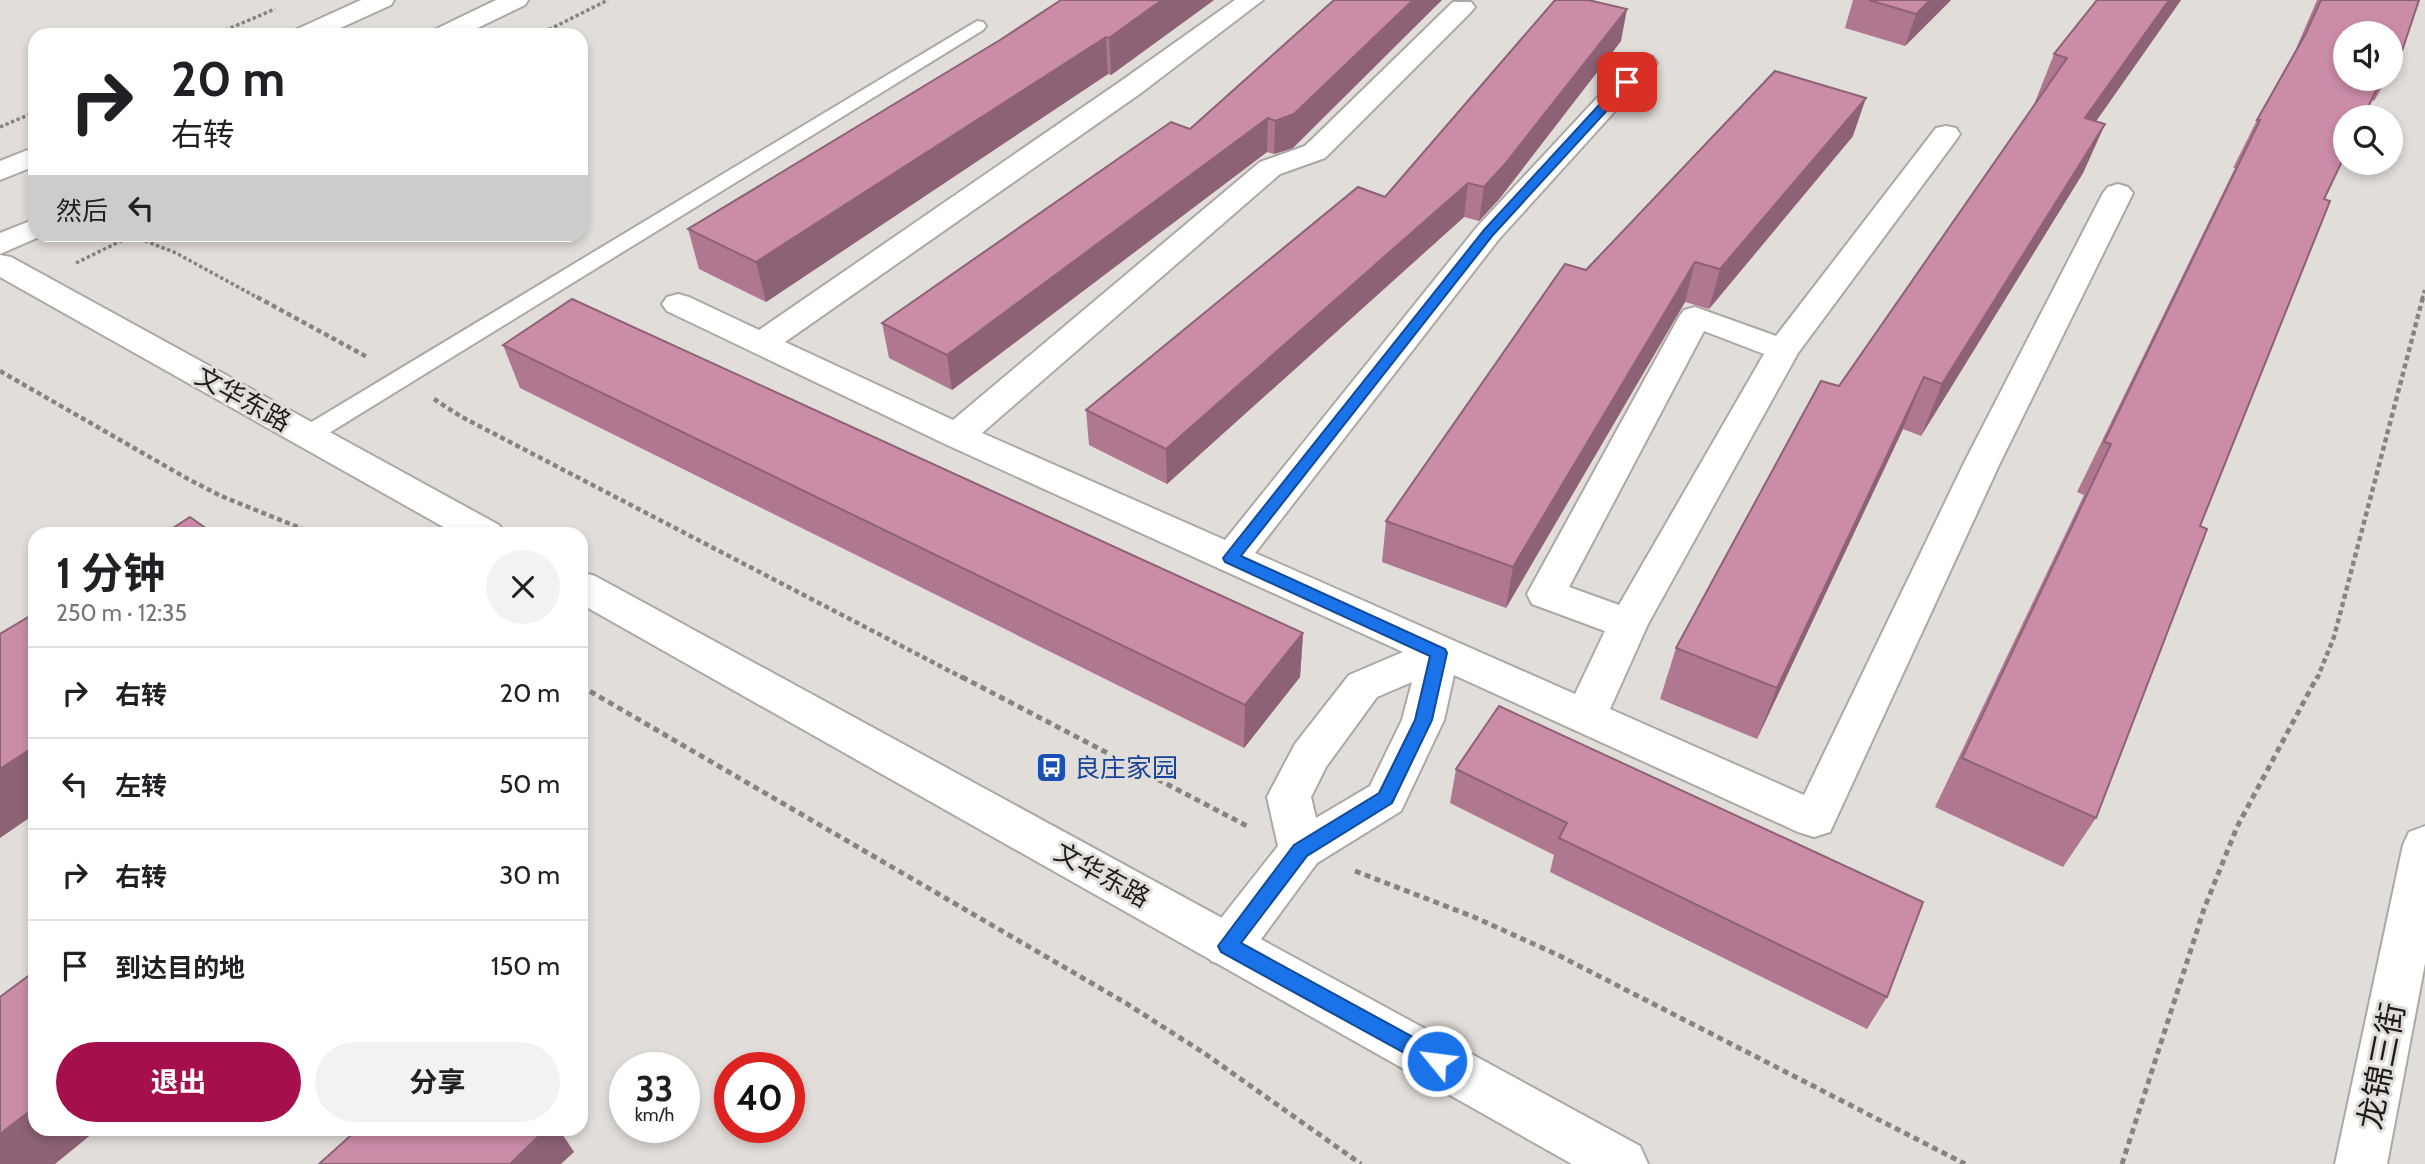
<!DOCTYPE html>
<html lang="zh">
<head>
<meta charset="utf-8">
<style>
	body { margin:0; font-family:Cabin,"Noto Sans SC",sans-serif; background:#f2f2f2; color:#202124; height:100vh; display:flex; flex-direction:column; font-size:26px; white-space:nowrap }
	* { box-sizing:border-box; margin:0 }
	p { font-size:23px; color:#757577 }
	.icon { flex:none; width:38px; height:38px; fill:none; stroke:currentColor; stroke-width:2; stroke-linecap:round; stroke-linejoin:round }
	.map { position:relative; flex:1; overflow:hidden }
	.side { position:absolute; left:28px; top:527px; width:560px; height:609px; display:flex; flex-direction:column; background:#fff; border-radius:21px; box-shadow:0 4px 10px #0003 }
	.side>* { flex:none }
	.top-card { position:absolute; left:28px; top:28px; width:560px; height:214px; border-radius:21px; box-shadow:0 4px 10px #0003; background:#fff; color:#202124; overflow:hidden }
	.buttons { position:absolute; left:2333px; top:21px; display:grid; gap:14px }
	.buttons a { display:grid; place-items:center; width:70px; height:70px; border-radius:50%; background:#fff; box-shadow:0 4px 10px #0003; font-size:35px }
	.speed { position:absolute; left:609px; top:1052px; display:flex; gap:14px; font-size:35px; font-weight:700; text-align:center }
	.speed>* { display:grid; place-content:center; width:91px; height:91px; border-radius:50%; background:#fff; box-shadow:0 4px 10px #0003; line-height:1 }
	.speed small { font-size:18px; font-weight:400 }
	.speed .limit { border:10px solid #d22; background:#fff; color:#111 }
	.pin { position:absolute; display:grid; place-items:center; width:60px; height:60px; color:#fff; margin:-30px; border-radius:14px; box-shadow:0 4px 10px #0006 }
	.me { position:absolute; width:77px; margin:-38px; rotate:299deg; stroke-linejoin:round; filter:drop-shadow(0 0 5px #0008) }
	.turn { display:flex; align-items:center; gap:24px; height:147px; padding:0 28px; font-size:32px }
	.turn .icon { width:91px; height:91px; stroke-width:2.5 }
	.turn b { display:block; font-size:49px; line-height:60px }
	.then { display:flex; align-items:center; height:66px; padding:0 28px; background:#0003; gap:14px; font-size:26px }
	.round { display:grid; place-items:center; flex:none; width:74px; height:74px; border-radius:37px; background:#f2f2f2 }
	.headline { display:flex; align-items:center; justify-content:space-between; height:119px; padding:0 28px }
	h1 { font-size:42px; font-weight:700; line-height:52px }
	.button { display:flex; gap:14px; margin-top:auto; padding:14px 28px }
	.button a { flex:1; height:80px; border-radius:42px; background:#a50f4b; color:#fff; font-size:28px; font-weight:700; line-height:80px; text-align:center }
	.button a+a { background:#f2f2f2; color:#202124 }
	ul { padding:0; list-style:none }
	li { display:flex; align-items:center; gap:21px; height:91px; padding:0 28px; border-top:2px solid #e0e0e0 }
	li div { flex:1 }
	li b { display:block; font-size:26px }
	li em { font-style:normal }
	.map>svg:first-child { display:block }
</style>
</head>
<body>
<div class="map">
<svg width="2425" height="1164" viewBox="0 0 2425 1164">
	<rect width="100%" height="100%" fill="#e1ddd9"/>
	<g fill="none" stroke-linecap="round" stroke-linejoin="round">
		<defs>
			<polygon id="service" points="977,21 983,22 986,26 983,30 316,441 308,443 300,441 296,435 300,429"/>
			<path id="minor" d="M1235 0H1263L1141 93 785 342 953 420 1260 162 1305 146 1453 2H1471L1475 7 1471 12 1325 158 1280 174 982 433 1225 540 1477 227 1635 57 1644 55 1653 57 1657 63 1653 69 1499 239 1255 553 1575 694 1605 631 1532 604 1527 594 1679 317 1684 310 1695 307 1776 336 1936 128 1946 126 1956 128 1960 134 1956 140 1798 353 1648 624 1610 709 1804 795 1964 463 2103 193 2108 187 2118 184 2128 187 2133 193 2000 463 1830 832 1814 837 1798 832 1454 675 1444 720 1401 811 1317 863 1245 961 1228 967 1211 961 1205 946 1211 931 1278 846 1267 797 1295 744 1349 675 1403 652 945 444 667 311 662 304 667 297 678 294 689 297 759 330 1121 81ZM1704 331 1764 354 1619 605 1569 587ZM1412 682 1402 720 1370 786 1316 818 1311 797 1326 767 1377 697Z"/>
			<g id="tertiary">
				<polygon points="0,255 11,257 499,525 505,534 456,534 0,277"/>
				<polygon points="581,572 595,576 1640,1146 1648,1164 1572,1164 581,604"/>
				<polygon points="2425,826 2425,963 2387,1164 2335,1164 2403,845 2409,832"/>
			</g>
			<g id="primary">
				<polygon points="361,0 394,0 391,5 325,35 291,35 295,30"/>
				<polygon points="496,0 528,0 525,5 463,35 430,35 434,30"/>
				<polygon points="35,147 35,166 0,180 0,161"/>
				<polygon points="35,219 35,234 46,234 0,254 0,233"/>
			</g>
		</defs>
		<use href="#service" stroke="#aca8a4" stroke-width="4"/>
		<use href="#minor" stroke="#aca8a4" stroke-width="4"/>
		<use href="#tertiary" stroke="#aca8a4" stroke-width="4"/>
		<use href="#primary" stroke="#aca8a4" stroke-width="4"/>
		<g stroke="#868380" stroke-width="3.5" stroke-dasharray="3.5 2.5" stroke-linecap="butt">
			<polyline points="214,35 275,9"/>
			<polyline points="538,35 608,0"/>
			<polyline points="0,127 35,112"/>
			<polyline points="128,234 176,253 260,299"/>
			<polyline points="76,263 131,236"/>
			<polyline points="2422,299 2425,289"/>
		</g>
		<g stroke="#868380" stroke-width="4.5" stroke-dasharray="5 3.5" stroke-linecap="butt">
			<polyline points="257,297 367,357"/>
			<polyline points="0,371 188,479 221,496 315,534"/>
			<polyline points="434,399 460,416 965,679"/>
			<polyline points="2317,679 2334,637 2423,297"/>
		</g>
		<g stroke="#868380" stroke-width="5" stroke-dasharray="6 4.5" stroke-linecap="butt">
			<polyline points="962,677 1247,826"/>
			<polyline points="581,686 1124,1002 1204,1053 1361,1164"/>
			<polyline points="1355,871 1474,917 1558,955 1965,1164"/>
			<polyline points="2122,1164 2204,909 2237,827 2317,677"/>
		</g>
		<use href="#service" fill="#fff" fill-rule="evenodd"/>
		<use href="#minor" fill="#fff" fill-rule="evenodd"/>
		<use href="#tertiary" fill="#fff" fill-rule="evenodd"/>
		<use href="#primary" fill="#fff" fill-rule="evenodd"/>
	</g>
	<g fill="#af7890">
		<polygon points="1214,0 1111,75 1108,74 766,302 699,269 688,229 1000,40"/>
		<polygon points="1334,0 1293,148 1274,154 1267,152 952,390 889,358 882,323 1190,129"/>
		<polygon points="1853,0 1951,0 1905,46 1845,28"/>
		<polygon points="2097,0 2181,0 2096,121 2105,124 2083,173 1921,436 1903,429 1757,739 1660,699 1676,648 1839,386 2036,102 2035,102 2054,54"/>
		<polygon points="2317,0 2419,0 2401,54 2390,72 2390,33 2345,79 2387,79 2374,101 2371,100 2324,199 2200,526 2096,818 2063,867 1935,807 2084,495 2077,492 2235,168 2233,168 2257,120 2289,65"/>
		<polygon points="1621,41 1500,198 1479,221 1464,217 1167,484 1089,445 1086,410 1385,197"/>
		<polygon points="1853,136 1709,309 1685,302 1506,608 1382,562 1386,521 1586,270"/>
		<polygon points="503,345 1303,633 1300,677 1244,748 520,388"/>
		<polygon points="1499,706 1887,997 1867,1029 1550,872 1554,855 1450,803 1456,769"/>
	</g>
	<g fill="#8e6276">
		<polygon points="1162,0 1214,0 1111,75 1109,38"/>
		<polygon points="1413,0 1442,0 1293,148 1274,154 1275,121"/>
		<polygon points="1930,0 1951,0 1905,46 1916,14"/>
		<polygon points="2169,0 2181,0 2064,167 2085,118"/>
		<polygon points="1627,9 1621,41 1500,198 1479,221 1484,187"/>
		<polygon points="1106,37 1108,74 766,302 756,262"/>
		<polygon points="1866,98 1853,136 1709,309 1720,269"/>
		<polygon points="1268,118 1267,152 952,390 947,355"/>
		<polygon points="2105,124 2083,173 1921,436 1942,384"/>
		<polygon points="1468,183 1464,217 1167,484 1166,449"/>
		<polygon points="1695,262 1685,302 1506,608 1513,567"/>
		<polygon points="1924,377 1903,429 1757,739 1777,688"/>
		<polygon points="1303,633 1300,677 1244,748 1245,705"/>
		<polygon points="35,746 35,814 0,838 0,769"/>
		<polygon points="35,1107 35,1129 98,1129 55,1164 0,1164 0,1134"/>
		<polygon points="546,1129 559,1129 574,1152 561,1164 510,1164"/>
	</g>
	<g fill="#cb8ca8" stroke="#8e6276" stroke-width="2">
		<polygon points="1061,0 1162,0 1109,38 1106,37 756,262 688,229 1000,40"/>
		<polygon points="1334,0 1413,0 1294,114 1275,121 1268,118 947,355 882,323 1171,122 1190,129"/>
		<polygon points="1555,0 1588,0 1627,9 1505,164 1484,187 1468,183 1166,449 1086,410 1358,187 1385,197"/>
		<polygon points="1869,0 1930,0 1916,14"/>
		<polygon points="2097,0 2169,0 2085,118 2105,124 1942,384 1924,377 1777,688 1676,648 1821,381 1839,386 2067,58 2054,54"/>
		<polygon points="2321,0 2419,0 2401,54 2394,53 2390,60 2390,33 2345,33 2345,79 2382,79 2363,117 2345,117 2345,155 2324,199 2330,201 2200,526 2207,529 2096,818 1962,758 2111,444 2104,442 2260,120 2257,120 2305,35"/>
		<polygon points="1775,71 1866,98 1720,269 1695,262 1513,567 1386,521 1565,264 1586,270"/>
		<polygon points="572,299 1303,633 1245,705 503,345"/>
		<polygon points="190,517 214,534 164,534"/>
		<polygon points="35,613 35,746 0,769 0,634"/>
		<polygon points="1499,706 1923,902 1887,997 1559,838 1567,823 1456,769"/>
		<polygon points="35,971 35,1107 0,1134 0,997"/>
		<polygon points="358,1129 546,1129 510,1164 319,1164"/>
	</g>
	<polygon fill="#1a73e8" stroke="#114b97" stroke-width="2" points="1623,79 1633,82 1493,235 1241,556 1445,649 1447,653 1432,720 1392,803 1307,856 1241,943 1444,1054 1447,1061 1444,1068 1437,1071 1221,952 1218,946 1294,845 1379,793 1415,720 1430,656 1225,562 1223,558 1484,230"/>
	<defs>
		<symbol id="bus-square" viewBox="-11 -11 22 22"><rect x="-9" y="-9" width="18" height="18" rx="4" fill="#1a4fb4" stroke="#e1ddd9"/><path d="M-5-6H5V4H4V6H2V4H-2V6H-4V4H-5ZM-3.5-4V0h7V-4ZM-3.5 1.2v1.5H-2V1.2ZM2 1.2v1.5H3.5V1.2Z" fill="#fff"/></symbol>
	</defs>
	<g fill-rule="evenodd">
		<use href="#bus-square" x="1034" y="750" width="35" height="35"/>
	</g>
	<g text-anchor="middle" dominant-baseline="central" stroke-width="6" stroke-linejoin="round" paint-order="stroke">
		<g font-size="26" fill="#1e1d1b" stroke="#e1ddd9">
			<text transform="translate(243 399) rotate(29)">文华东路</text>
			<text transform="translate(1102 875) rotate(29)">文华东路</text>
		</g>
		<g font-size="26" fill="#164399" stroke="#e1ddd9" text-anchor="start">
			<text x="1074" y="768">良庄家园</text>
		</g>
		<g font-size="32" fill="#1e1d1b" stroke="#e1ddd9">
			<text transform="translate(2381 1066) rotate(-79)">龙锦三街</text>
		</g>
	</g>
</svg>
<div class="buttons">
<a><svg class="icon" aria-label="sound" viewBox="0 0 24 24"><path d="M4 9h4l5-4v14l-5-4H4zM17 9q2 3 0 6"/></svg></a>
<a><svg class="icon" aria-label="search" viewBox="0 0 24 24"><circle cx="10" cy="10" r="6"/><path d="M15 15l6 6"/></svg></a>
</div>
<div class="speed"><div>33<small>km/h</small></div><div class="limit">40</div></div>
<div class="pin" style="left:1627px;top:82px;background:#d93025"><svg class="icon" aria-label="arrive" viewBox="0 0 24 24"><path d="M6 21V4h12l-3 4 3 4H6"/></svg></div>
<svg class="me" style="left:1437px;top:1061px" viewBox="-20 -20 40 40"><circle r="17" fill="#1a73e8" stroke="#fff" stroke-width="3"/><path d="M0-11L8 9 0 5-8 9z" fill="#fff"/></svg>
<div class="top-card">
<div class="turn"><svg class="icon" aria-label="right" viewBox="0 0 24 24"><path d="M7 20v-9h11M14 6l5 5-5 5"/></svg><div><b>20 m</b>右转</div></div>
<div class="then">然后<svg class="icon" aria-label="left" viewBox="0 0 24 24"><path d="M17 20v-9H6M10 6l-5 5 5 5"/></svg></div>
</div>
<section class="side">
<div class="headline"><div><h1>1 分钟</h1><p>250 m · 12:35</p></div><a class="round"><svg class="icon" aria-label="close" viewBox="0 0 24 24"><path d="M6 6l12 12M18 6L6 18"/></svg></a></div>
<ul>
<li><svg class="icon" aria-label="right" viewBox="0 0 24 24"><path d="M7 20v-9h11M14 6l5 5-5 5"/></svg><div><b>右转</b></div><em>20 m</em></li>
<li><svg class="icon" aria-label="left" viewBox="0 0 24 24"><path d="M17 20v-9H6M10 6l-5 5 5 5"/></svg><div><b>左转</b></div><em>50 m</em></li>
<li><svg class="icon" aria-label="right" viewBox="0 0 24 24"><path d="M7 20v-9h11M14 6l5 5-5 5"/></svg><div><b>右转</b></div><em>30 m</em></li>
<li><svg class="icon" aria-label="arrive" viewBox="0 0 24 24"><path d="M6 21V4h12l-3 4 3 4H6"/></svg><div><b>到达目的地</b></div><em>150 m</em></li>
</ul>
<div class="button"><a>退出</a><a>分享</a></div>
</section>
</div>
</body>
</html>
